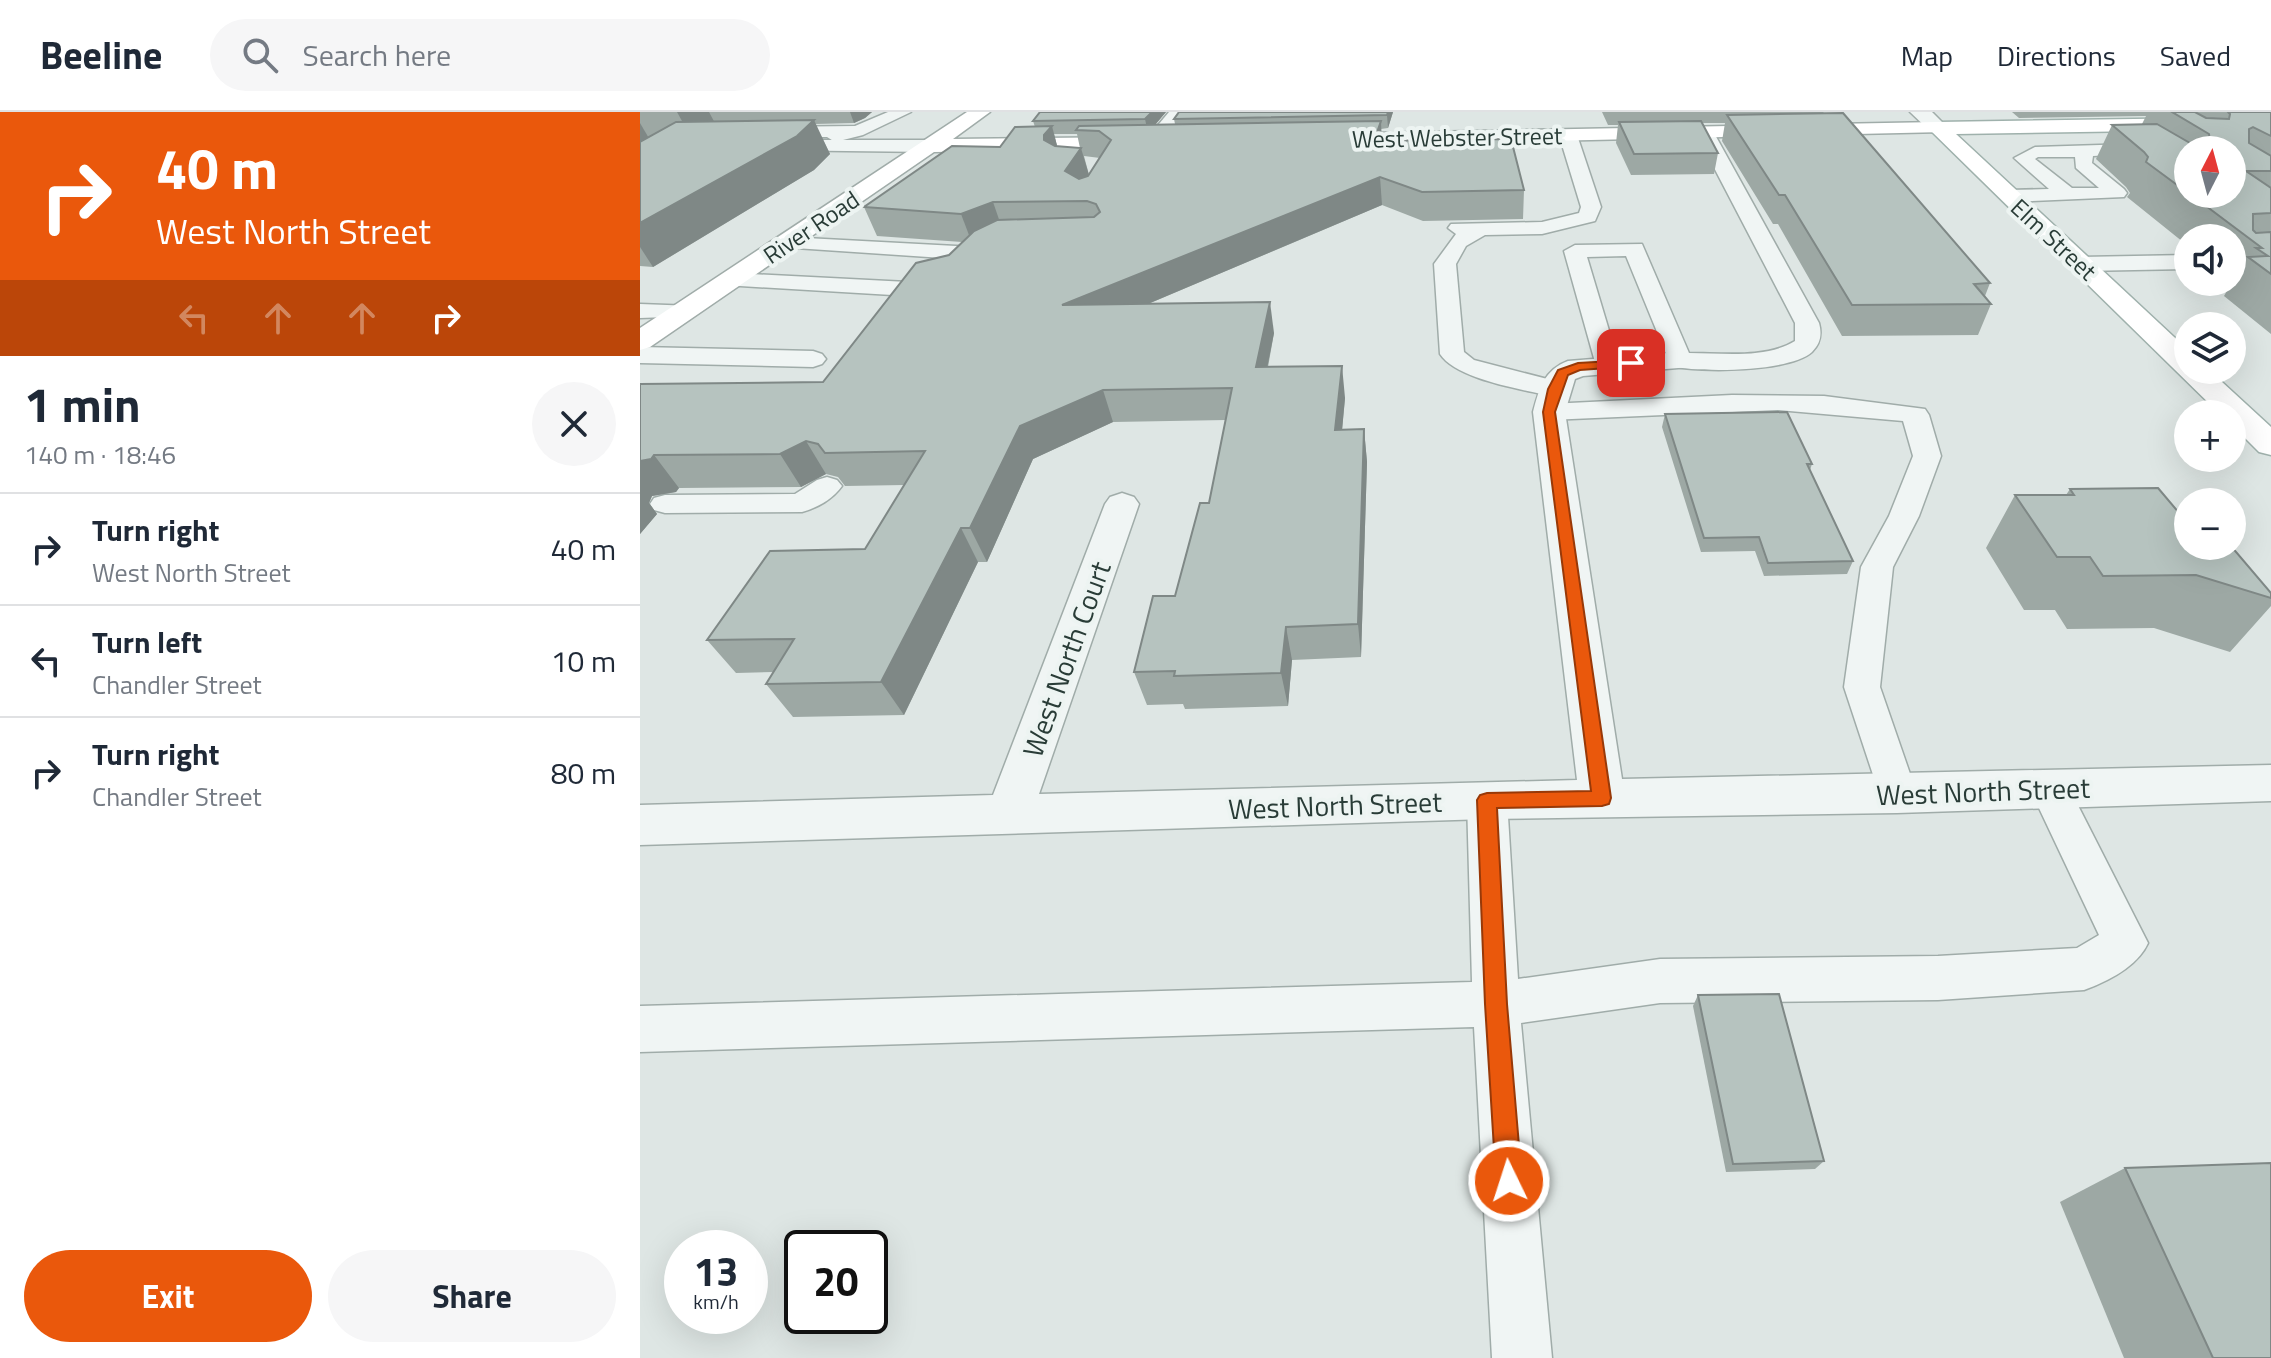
<!DOCTYPE html>
<html lang="en">
<head>
<meta charset="utf-8">
<style>
	body { margin:0; font-family:"Titillium Web",sans-serif; background:#f6f6f7; color:#1f2937; height:100vh; display:flex; flex-direction:column; font-size:30px; white-space:nowrap }
	* { box-sizing:border-box; margin:0 }
	p { font-size:26px; color:#747a83 }
	.icon { flex:none; width:44px; height:44px; fill:none; stroke:currentColor; stroke-width:2; stroke-linecap:round; stroke-linejoin:round }
	.map { position:relative; flex:1; overflow:hidden }
	.side { display:flex; flex-direction:column; background:#fff; width:640px }
	.side>* { flex:none }
	.top-card { background:#ea580c; color:#fff; overflow:hidden }
	.needle { width:52px; rotate:6deg }
	.tools { position:absolute; left:1534px; top:24px; display:grid; gap:16px }
	.tools a { display:grid; place-items:center; width:72px; height:72px; border-radius:50%; background:#fff; box-shadow:0 8px 32px #0002; font-size:40px }
	.speed { position:absolute; left:24px; top:1118px; display:flex; gap:16px; font-size:40px; font-weight:700; text-align:center }
	.speed>* { display:grid; place-content:center; width:104px; height:104px; border-radius:50%; background:#fff; box-shadow:0 8px 32px #0002; line-height:1 }
	.speed small { font-size:20px; font-weight:400 }
	.speed .limit { border:4px solid #111; border-radius:12px; background:#fff; color:#111 }
	.pin { position:absolute; display:grid; place-items:center; width:68px; height:68px; color:#fff; margin:-34px; border-radius:16px; box-shadow:0 4px 12px #0006 }
	.me { position:absolute; width:88px; margin:-44px; rotate:356deg; stroke-linejoin:round; filter:drop-shadow(0 0 6px #0008) }
	.turn { display:flex; align-items:center; gap:28px; height:168px; padding:0 24px; font-size:36px }
	.turn .icon { width:104px; height:104px; stroke-width:2.5 }
	.turn b { display:block; font-size:56px; line-height:68px }
	.lanes { display:flex; align-items:center; height:76px; padding:0 24px; background:#0003; justify-content:center; gap:40px; direction:ltr }
	.lanes .off { opacity:.35 }
	.round { display:grid; place-items:center; flex:none; width:84px; height:84px; border-radius:42px; background:#f6f6f7 }
	.headline { display:flex; align-items:center; justify-content:space-between; height:136px; padding:0 24px }
	h1 { font-size:48px; font-weight:700; line-height:60px }
	.primary-button { display:flex; gap:16px; margin-top:auto; padding:16px 24px }
	.primary-button a { flex:1; height:92px; border-radius:48px; background:#ea580c; color:#fff; font-size:32px; font-weight:700; line-height:92px; text-align:center }
	.primary-button a+a { background:#f6f6f7; color:#1f2937 }
	ul { padding:0; list-style:none }
	li { display:flex; align-items:center; gap:24px; height:112px; padding:0 24px; border-top:2px solid #e0e1e3 }
	li div { flex:1 }
	li b { display:block; font-size:30px }
	li em { font-style:normal }
	header { display:flex; align-items:center; gap:48px; box-sizing:border-box; height:112px; padding:0 40px; background:#fff; border-bottom:2px solid #e0e1e3 }
	header strong { font-size:38px }
	nav { display:flex; gap:44px; margin-inline-start:auto; font-size:28px }
	.search { width:560px; height:72px; background:#f6f6f7; display:flex; align-items:center; gap:20px; box-sizing:border-box; padding:0 28px; border-radius:44px; color:#747a83; font-size:30px }
	main { display:flex; flex:1; min-height:0 }
	.map>svg:first-child { display:block }
</style>
</head>
<body>
<header>
<strong>Beeline</strong>
<div class="search"><svg class="icon" aria-label="search" viewBox="0 0 24 24"><circle cx="10" cy="10" r="6"/><path d="M15 15l6 6"/></svg>Search here</div>
<nav><a>Map</a><a>Directions</a><a>Saved</a></nav>
</header>
<main>
<section class="side">
<div class="top-card">
<div class="turn"><svg class="icon" aria-label="right" viewBox="0 0 24 24"><path d="M7 20v-9h11M14 6l5 5-5 5"/></svg><div><b>40 m</b>West North Street</div></div>
<div class="lanes"><svg class="icon off" aria-label="left" viewBox="0 0 24 24"><path d="M17 20v-9H6M10 6l-5 5 5 5"/></svg><svg class="icon off" aria-label="ahead" viewBox="0 0 24 24"><path d="M12 20V5M6 11l6-6 6 6"/></svg><svg class="icon off" aria-label="ahead" viewBox="0 0 24 24"><path d="M12 20V5M6 11l6-6 6 6"/></svg><svg class="icon" aria-label="right" viewBox="0 0 24 24"><path d="M7 20v-9h11M14 6l5 5-5 5"/></svg></div>
</div>
<div class="headline"><div><h1>1 min</h1><p>140 m · 18:46</p></div><a class="round"><svg class="icon" aria-label="close" viewBox="0 0 24 24"><path d="M6 6l12 12M18 6L6 18"/></svg></a></div>
<ul>
<li><svg class="icon" aria-label="right" viewBox="0 0 24 24"><path d="M7 20v-9h11M14 6l5 5-5 5"/></svg><div><b>Turn right</b><p>West North Street</p></div><em>40 m</em></li>
<li><svg class="icon" aria-label="left" viewBox="0 0 24 24"><path d="M17 20v-9H6M10 6l-5 5 5 5"/></svg><div><b>Turn left</b><p>Chandler Street</p></div><em>10 m</em></li>
<li><svg class="icon" aria-label="right" viewBox="0 0 24 24"><path d="M7 20v-9h11M14 6l5 5-5 5"/></svg><div><b>Turn right</b><p>Chandler Street</p></div><em>80 m</em></li>
</ul>
<div class="primary-button"><a>Exit</a><a>Share</a></div>
</section>
<div class="map">
<svg width="1631" height="1246" viewBox="0 0 1631 1246">
	<rect width="100%" height="100%" fill="#dee6e4"/>
	<g fill="none" stroke-linecap="round" stroke-linejoin="round">
		<defs>
			<g id="lane">
				<polygon points="248,0 271,0 223,23 195,30 187,25 129,25 120,20 129,15 215,14"/>
				<path d="M1065 16 1074 21 1179 211C1182 222 1181 231 1172 240 1150 260 1060 261 1031 254L986 144 947 145 979 252 975 257H957L924 139 935 133 1002 132 1049 241C1083 241 1126 247 1155 229V211L1056 21Z"/>
				<path d="M928 18 937 23 961 95 955 109 902 122 845 123 826 134 816 152 824 240 834 248 923 271 927 277 923 283 914 285C883 277 817 268 800 242L794 152 816 122 808 116 811 112 902 110 939 101 941 95 919 23Z"/>
				<path d="M1500 29 1514 37 1511 41 1453 44 1452 51 1484 77 1487 81 1484 85 1369 90 1359 84 1369 78 1409 77 1374 46 1395 35 1492 32ZM1398 45H1435L1436 56 1459 76H1432L1395 47Z"/>
				<polygon points="147,125 335,135 346,141 320,170 269,184 84,173 81,168 84,163 92,161 268,170 304,160 318,147 140,135 136,131"/>
				<polygon points="1548,143 1548,157 1441,159 1430,152 1441,145"/>
				<polygon points="0,192 54,194 58,199 54,204 0,206"/>
				<polygon points="0,235 173,239 182,242 186,247 182,252 173,255 0,251"/>
				<polygon points="1092,283 1184,284 1285,297 1289,303 1301,344 1279,404 1253,455 1240,575 1277,682 1271,693 1257,698 1243,693 1204,575 1221,455 1249,404 1273,344 1263,309 1138,298 909,308 899,306 896,300 899,294 909,292"/>
				<path d="M187 365 197 368 202 374C193 387 177 396 162 400L25 401 14 398 10 392 14 386 25 383 155 382 177 368Z"/>
				<path d="M1410 661 1424 666 1508 831C1497 855 1468 869 1444 878L1298 888 1020 891 881 911 912 1246H852L834 915 0 940V894L832 870 827 688 833 676 847 672 861 676 867 688 878 867 1020 847 1298 844 1437 836 1459 823 1390 677 1396 666Z"/>
			</g>
			<g id="street">
				<polygon points="529,0 549,0 520,35 506,35 503,31"/>
				<polygon points="1270,0 1292,0 1308,16 1305,20 1291,20"/>
				<polygon points="125,28 291,28 301,34 291,40 118,38 115,34 118,30"/>
				<path d="M1040 240 1050 243 1055 249 1050 255 943 264 935 267 925 300 982 667 1631 653V689L1257 701 847 707 0 733V693L353 683 465 392 470 385 482 381 494 385 499 392 399 682 937 668 893 300C899 277 904 258 928 249Z"/>
			</g>
			<g id="secondary">
				<polygon points="327,0 350,0 313,27 500,25 510,31 500,37 294,40 10,235 0,238 0,216"/>
				<polygon points="1298,10 1305,12 1308,16 1305,20 680,34 670,28 680,22"/>
			</g>
			<polygon id="primary" points="1631,5 1631,17 1316,22 1548,238 1548,258 1569,258 1631,315 1631,343 1619,340 1592,313 1592,302 1580,302 1288,16 1298,10"/>
		</defs>
		<use href="#lane" stroke="#a0aca9" stroke-width="3"/>
		<use href="#street" stroke="#a0aca9" stroke-width="3"/>
		<use href="#secondary" stroke="#a0aca9" stroke-width="3"/>
		<use href="#primary" stroke="#9fb1ac" stroke-width="3"/>
		<use href="#lane" fill="#f0f5f4" fill-rule="evenodd"/>
		<use href="#street" fill="#f0f5f4" fill-rule="evenodd"/>
		<use href="#secondary" fill="#fff" fill-rule="evenodd"/>
		<use href="#primary" fill="#fff" fill-rule="evenodd"/>
	</g>
	<g fill="#9da8a4" fill-rule="evenodd">
		<polygon points="0,0 232,0 225,6 214,11 175,12 190,42 174,58 13,155 0,154"/>
		<path d="M526 0 515 13 535 12 534 7 539 0H753L748 16 741 17 742 29 884 78 883 107 783 109 742 93 508 192 634 221 628 255 705 286 702 318 724 317 727 350 721 545 652 548 648 594 545 597 543 592 507 593 494 560 535 484 569 391 586 308 473 310 393 347 347 450H338L264 603 153 605 126 572 134 560 96 561 67 528 225 437 264 373 205 374 198 365 186 362 161 375 39 376 36 380 12 384 9 391 17 402 0 422V272L183 270 322 130 237 124 224 95 360 35 395 15 393 9ZM414 22H437L440 36 417 34ZM444 44 460 46 449 63Z"/>
		<polygon points="962,0 1184,0 1183,1 1350,171 1345,184 1351,192 1338,223 1202,224 1138,112 1133,112 1082,29 1085,11 1062,11 1078,41 1074,62 991,63 976,31 978,13 968,13"/>
		<path d="M1372 0H1631V222L1584 184 1592 170V126H1548V134L1487 85 1490 81 1486 75 1456 47 1472 13 1502 12 1506 4 1379 6ZM1548 38H1592V82H1548Z"/>
		<polygon points="1025,302 1172,352 1170,358 1213,449 1207,462 1124,464 1115,439 1061,440 1022,315"/>
		<polygon points="1430,377 1540,402 1631,481 1631,494 1590,540 1514,516 1427,517 1415,498 1384,498 1346,436 1375,383 1426,383"/>
		<polygon points="1058,883 1184,1049 1175,1057 1086,1060 1053,894"/>
		<polygon points="1485,1056 1631,1246 1484,1246 1420,1090"/>
	</g>
	<g fill="#7f8886">
		<polygon points="37,0 69,0 76,13 52,27"/>
		<polygon points="210,0 232,0 225,6 214,11"/>
		<polygon points="512,0 526,0 508,21 505,7"/>
		<polygon points="748,0 753,0 748,16 747,3"/>
		<polygon points="174,8 190,42 174,58 13,155 0,135 0,111"/>
		<polygon points="741,9 742,35 734,29"/>
		<polygon points="0,11 20,45 0,57"/>
		<polygon points="412,14 419,41 404,28 404,23"/>
		<polygon points="441,36 449,63 433,87 425,59"/>
		<polygon points="740,65 742,93 432,224 422,193"/>
		<polygon points="353,90 363,119 332,131 321,102"/>
		<polygon points="630,190 634,221 621,287 616,255"/>
		<polygon points="702,254 705,286 699,351 695,318"/>
		<polygon points="463,278 473,310 393,347 347,450 330,416 380,314"/>
		<polygon points="724,317 727,350 721,545 718,512"/>
		<polygon points="166,329 186,362 161,375 140,342"/>
		<polygon points="14,343 39,376 36,380 12,384 9,391 17,402 0,422 0,349"/>
		<polygon points="321,416 338,450 264,603 241,570"/>
		<polygon points="646,515 652,548 648,594 641,561"/>
	</g>
	<g fill="#b6c3bf" stroke="#7f8886" stroke-width="2">
		<polygon points="400,0 512,0 505,7 393,9"/>
		<polygon points="539,0 748,0 747,3 534,7"/>
		<polygon points="1532,0 1555,0 1566,6 1589,7 1590,2 1588,0 1631,0 1631,24 1613,15 1609,17 1609,31 1631,44 1631,59 1606,59 1631,76 1631,101 1613,102 1613,118 1616,121 1631,120 1631,162 1608,145 1628,144 1616,136 1622,136 1550,82 1592,82 1592,38 1571,38 1569,22"/>
		<polygon points="1203,1 1350,171 1334,172 1351,192 1212,193 1145,83 1139,83 1087,3"/>
		<polygon points="174,8 157,24 0,111 0,30 36,10"/>
		<polygon points="741,9 734,29 871,27 884,78 782,80 740,65 422,193 630,190 616,255 702,254 695,318 724,317 718,512 646,515 641,561 534,564 535,559 494,560 513,484 535,484 560,391 569,391 592,276 463,278 380,314 330,416 321,416 241,570 126,572 154,527 67,528 130,439 225,437 285,339 185,341 178,332 166,329 140,342 14,343 11,347 0,349 0,272 183,270 276,151 309,143 334,119 357,108 454,105 460,100 456,92 447,89 353,90 321,102 224,95 312,34 360,35 375,15 412,14 404,23 404,28 415,34 441,36 425,59 439,67 448,64 471,28 459,19 436,18 439,14"/>
		<polygon points="1061,9 1078,41 994,42 979,10"/>
		<polygon points="1517,12 1562,38 1548,38 1548,81 1506,50 1508,45 1504,40 1472,13"/>
		<polygon points="1147,300 1172,352 1167,352 1213,449 1128,451 1119,425 1064,426 1025,302"/>
		<polygon points="1518,376 1540,402 1548,402 1548,434 1591,434 1631,481 1631,486 1556,463 1463,464 1450,445 1417,445 1375,383 1434,383 1430,377"/>
		<polygon points="1139,882 1184,1049 1093,1052 1058,883"/>
		<polygon points="1631,1051 1631,1246 1573,1246 1485,1056"/>
	</g>
	<polygon fill="#ea580c" stroke="#983908" stroke-width="2" points="991,248 997,251 995,254 940,258 928,263 915,300 971,686 969,692 962,694 857,696 867,892 882,1069 878,1078 869,1082 860,1078 856,1069 845,892 837,688 840,683 847,681 951,679 903,300 908,277 918,258 938,251"/>
	<g text-anchor="middle" dominant-baseline="central" stroke-width="8" stroke-linejoin="round" paint-order="stroke">
		<g font-size="24" fill="#293c37" stroke="#edf4f2">
			<text transform="translate(817 25) rotate(-1)">West Webster Street</text>
			<text transform="translate(171 115) rotate(-34)">River Road</text>
			<text transform="translate(1414 127) rotate(43)">Elm Street</text>
		</g>
		<g font-size="28" fill="#293c37" stroke="#edf4f2">
			<text transform="translate(426 547) rotate(-70)">West North Court</text>
			<text transform="translate(1343 679) rotate(-2)">West North Street</text>
			<text transform="translate(695 693) rotate(-2)">West North Street</text>
		</g>
	</g>
</svg>
<div class="tools">
<a><svg class="needle" viewBox="-14 -14 28 28"><path d="M0-13l5 13h-10z" fill="#e53935"/><path d="M0 13l5-13h-10z" fill="#747a83"/></svg></a>
<a><svg class="icon" aria-label="sound" viewBox="0 0 24 24"><path d="M4 9h4l5-4v14l-5-4H4zM17 9q2 3 0 6"/></svg></a>
<a><svg class="icon" aria-label="layers" viewBox="0 0 24 24"><path d="M12 4l9 5-9 5-9-5zM3 14l9 5 9-5"/></svg></a>
<a>+</a>
<a>−</a>
</div>
<div class="speed"><div>13<small>km/h</small></div><div class="limit">20</div></div>
<div class="pin" style="left:991px;top:251px;background:#d93025"><svg class="icon" aria-label="arrive" viewBox="0 0 24 24"><path d="M6 21V4h12l-3 4 3 4H6"/></svg></div>
<svg class="me" style="left:869px;top:1069px" viewBox="-20 -20 40 40"><circle r="17" fill="#ea580c" stroke="#fff" stroke-width="3"/><path d="M0-11L8 9 0 5-8 9z" fill="#fff"/></svg>
</div>
</main>
</body>
</html>
